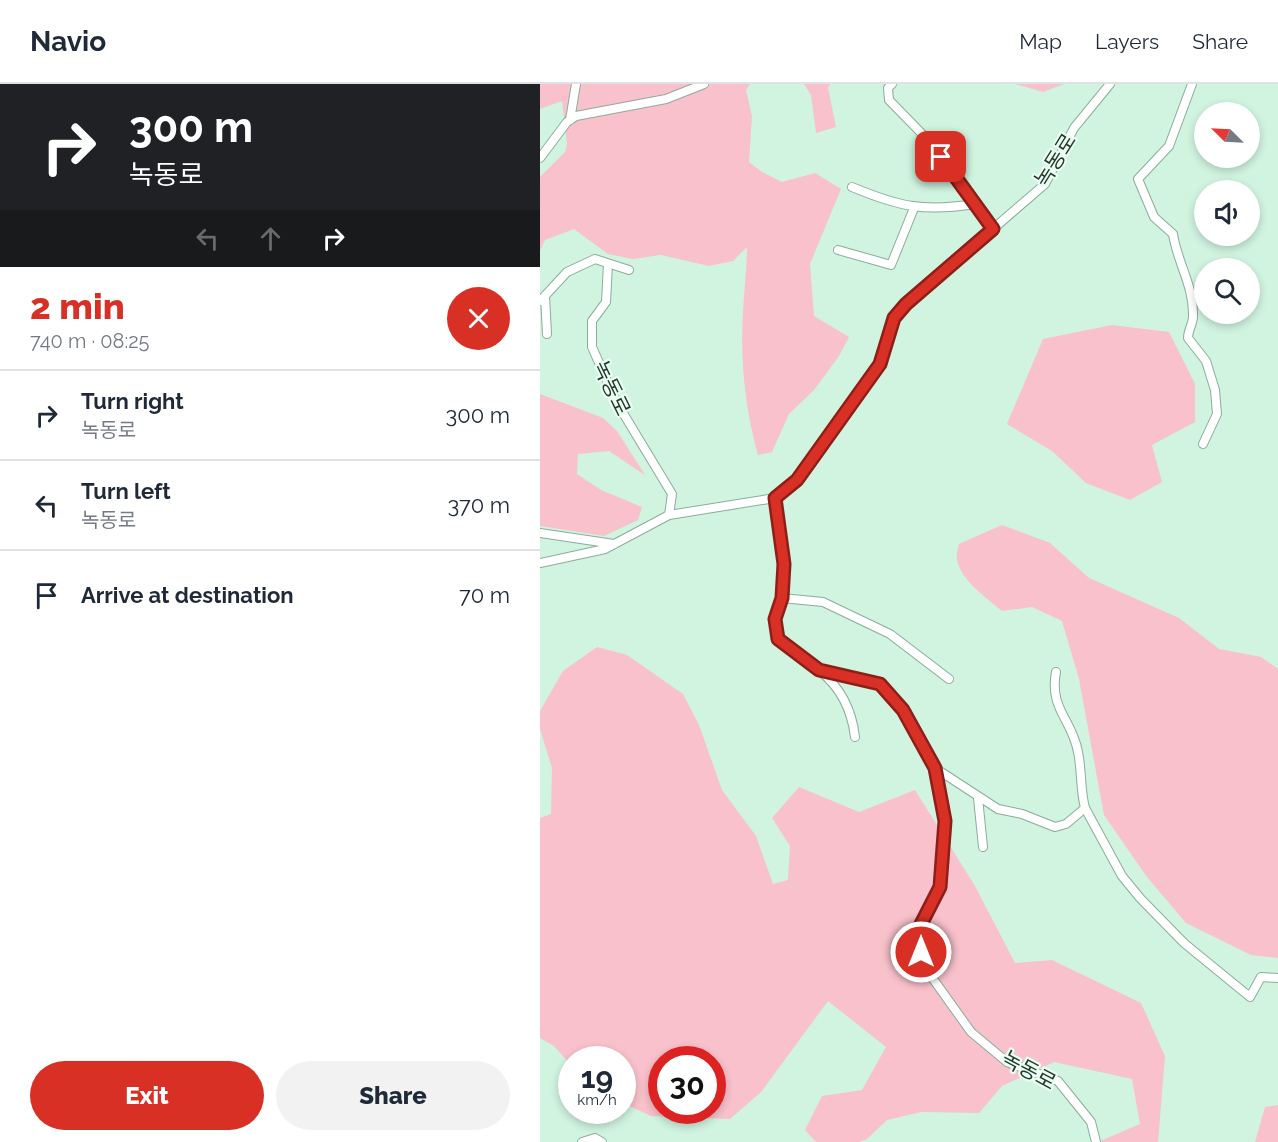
<!DOCTYPE html>
<html lang="en">
<head>
<meta charset="utf-8">
<style>
	body { margin:0; font-family:Raleway,"Noto Sans KR",sans-serif; background:#f2f2f3; color:#1f2937; height:100vh; display:flex; flex-direction:column; font-size:22px; white-space:nowrap }
	* { box-sizing:border-box; margin:0 }
	p { font-size:20px; color:#747a83 }
	.icon { flex:none; width:33px; height:33px; fill:none; stroke:currentColor; stroke-width:2; stroke-linecap:round; stroke-linejoin:round }
	.map { position:relative; flex:1; overflow:hidden }
	.panel { display:flex; flex-direction:column; background:#fff; width:540px }
	.panel>* { flex:none }
	.guide { background:#202124; color:#fff; overflow:hidden }
	.needle { width:39px; rotate:294deg }
	.buttons { position:absolute; left:654px; top:18px; display:grid; gap:12px }
	.buttons a { display:grid; place-items:center; width:66px; height:66px; border-radius:50%; background:#fff; box-shadow:0 3px 9px #0003; font-size:30px }
	.speed { position:absolute; left:18px; top:962px; display:flex; gap:12px; font-size:30px; font-weight:700; text-align:center }
	.speed>* { display:grid; place-content:center; width:78px; height:78px; border-radius:50%; background:#fff; box-shadow:0 3px 9px #0003; line-height:1 }
	.speed small { font-size:15px; font-weight:400 }
	.speed .limit { border:9px solid #d22; background:#fff; color:#111 }
	.pin { position:absolute; display:grid; place-items:center; width:51px; height:51px; color:#fff; margin:-26px; border-radius:12px; box-shadow:0 3px 9px #0006 }
	.me { position:absolute; width:66px; margin:-33px; rotate:0deg; stroke-linejoin:round; filter:drop-shadow(0 0 4px #0008) }
	.turn { display:flex; align-items:center; gap:21px; height:126px; padding:0 30px; font-size:27px }
	.turn .icon { width:78px; height:78px; stroke-width:2.5 }
	.turn b { display:block; font-size:42px; line-height:51px }
	.lanes { display:flex; align-items:center; height:57px; padding:0 30px; background:#0003; justify-content:center; gap:30px; direction:ltr }
	.lanes .off { opacity:.35 }
	.round { display:grid; place-items:center; flex:none; width:63px; height:63px; border-radius:32px; background:#f2f2f3 }
	.head { display:flex; align-items:center; justify-content:space-between; height:102px; padding:0 30px }
	h1 { font-size:36px; font-weight:800; line-height:45px; color:#d93025 }
	.primary-button { display:flex; gap:12px; margin-top:auto; padding:12px 30px }
	.primary-button a { flex:1; height:69px; border-radius:36px; background:#d93025; color:#fff; font-size:24px; font-weight:800; line-height:69px; text-align:center }
	.primary-button a+a { background:#f2f2f3; color:#1f2937 }
	ul { padding:0; list-style:none }
	li { display:flex; align-items:center; gap:18px; height:90px; padding:0 30px; border-top:2px solid #e0e1e3 }
	li div { flex:1 }
	li b { display:block; font-size:22px }
	li em { font-style:normal }
	header { display:flex; align-items:center; gap:36px; box-sizing:border-box; height:84px; padding:0 30px; background:#fff; border-bottom:2px solid #e0e1e3 }
	header strong { font-size:28px }
	nav { display:flex; gap:33px; margin-inline-start:auto; font-size:21px }
	main { display:flex; flex:1; min-height:0 }
	.map>svg:first-child { display:block }
</style>
</head>
<body>
<header>
<strong>Navio</strong>
<nav><a>Map</a><a>Layers</a><a>Share</a></nav>
</header>
<main>
<section class="panel">
<div class="guide">
<div class="turn"><svg class="icon" aria-label="right" viewBox="0 0 24 24"><path d="M7 20v-9h11M14 6l5 5-5 5"/></svg><div><b>300 m</b>녹동로</div></div>
<div class="lanes"><svg class="icon off" aria-label="left" viewBox="0 0 24 24"><path d="M17 20v-9H6M10 6l-5 5 5 5"/></svg><svg class="icon off" aria-label="ahead" viewBox="0 0 24 24"><path d="M12 20V5M6 11l6-6 6 6"/></svg><svg class="icon" aria-label="right" viewBox="0 0 24 24"><path d="M7 20v-9h11M14 6l5 5-5 5"/></svg></div>
</div>
<div class="head"><div><h1>2 min</h1><p>740 m · 08:25</p></div><a class="round" style="background:#d93025;color:#fff"><svg class="icon" aria-label="close" viewBox="0 0 24 24"><path d="M6 6l12 12M18 6L6 18"/></svg></a></div>
<ul>
<li><svg class="icon" aria-label="right" viewBox="0 0 24 24"><path d="M7 20v-9h11M14 6l5 5-5 5"/></svg><div><b>Turn right</b><p>녹동로</p></div><em>300 m</em></li>
<li><svg class="icon" aria-label="left" viewBox="0 0 24 24"><path d="M17 20v-9H6M10 6l-5 5 5 5"/></svg><div><b>Turn left</b><p>녹동로</p></div><em>370 m</em></li>
<li><svg class="icon" aria-label="arrive" viewBox="0 0 24 24"><path d="M6 21V4h12l-3 4 3 4H6"/></svg><div><b>Arrive at destination</b></div><em>70 m</em></li>
</ul>
<div class="primary-button"><a>Exit</a><a>Share</a></div>
</section>
<div class="map">
<svg width="738" height="1058" viewBox="0 0 738 1058">
	<rect width="100%" height="100%" fill="#d0f4e0"/>
	<g fill="#f8c1cb" fill-rule="evenodd">
		<path d="M0 0H210L206 6 212 32 209 78 222 88 242 98 275 89 301 105 270 180 274 232 309 253 299 272 274 306 249 330 232 368 218 371C205 325 200 275 203 228 204 206 207 185 207 163L193 177 169 182 121 171 93 175 68 170 34 145 5 156 0 167V93L25 68 27 60 22 17 0 25Z"/>
		<polygon points="264,0 290,0 288,4 296,43 276,49 271,11"/>
		<polygon points="475,0 524,0 503,8"/>
		<polygon points="572,241 629,248 655,300 655,338 612,361 622,398 590,416 546,399 512,367 467,340 503,255"/>
		<polygon points="0,310 63,334 77,347 105,391 69,367 38,370 37,390 61,406 102,423 98,436 64,452 0,442"/>
		<path d="M462 441 510 459 549 494 639 534 679 565 721 573 738 585V874L711 871 646 839 607 793 564 731 539 595 522 537 492 523 462 527C447 514 420 496 417 475 416 471 418 464 419 460Z"/>
		<path d="M57 563 87 571 143 610 159 641 182 706 216 752 233 800 248 796 250 762 232 734 259 703 319 728 375 706 435 802 475 879 512 876 601 919 625 972 618 1058H558L600 1040 592 995 514 978 462 1002 439 1029 381 1028 347 1036 327 1055 319 1058H276L265 1046 282 1012 322 1006 346 963 288 917 221 1008 190 1035 111 1032 83 1019 82 975H32L31 981 14 962 0 954V734L11 730 12 684 0 645V627L23 587ZM122 975H172V1026H122Z"/>
		<polygon points="738,1021 738,1058 715,1058 725,1023"/>
	</g>
	<g fill="none" stroke-linecap="round" stroke-linejoin="round">
		<defs>
			<g id="minor">
				<polyline points="352,0 348,4 349,16 389,57 453,145"/>
				<path d="M652 0 629 62 598 95 614 133 633 150C637 178 654 202 653 232 653 240 648 246 648 254L666 277 675 306 677 330 663 360"/>
				<polyline points="30,36 36,0"/>
				<polyline points="0,74 27,38 36,32 126,15 164,0"/>
				<path d="M312 103C360 123 384 128 435 120"/>
				<polyline points="298,166 351,181 374,124"/>
				<polyline points="68,180 66,218 52,237 52,263 77,319 132,410 129,431"/>
				<polyline points="5,212 7,250"/>
				<polyline points="0,217 27,188 55,175 89,186"/>
				<polyline points="235,414 257,396 340,280 354,234 366,220 505,100 534,44 570,0"/>
				<polyline points="0,449 74,460"/>
				<polyline points="0,479 65,465 129,431 235,414 244,480 242,514 235,535 238,555 279,586 340,600 363,626 395,684 405,737 400,803 376,850 386,885 431,948 467,978 518,997 551,1038 556,1058"/>
				<polyline points="242,514 283,518 350,550 409,595"/>
				<path d="M280 587C301 604 312 627 315 653"/>
				<path d="M395 684 458 725 482 730 515 743 526 740 545 724C540 705 542 687 538 668 532 635 509 625 516 588"/>
				<polyline points="438,714 443,763"/>
				<polyline points="545,724 582,792 600,814 644,859 710,913 721,893 738,894"/>
				<polyline points="42,1058 55,1054 62,1058"/>
			</g>
		</defs>
		<use href="#minor" stroke="#8bad9b" stroke-width="10"/>
		<use href="#minor" stroke="#fff" stroke-width="8"/>
	</g>
	<g fill="none" stroke-linecap="round" stroke-linejoin="round">
		<defs>
			<polyline id="route" points="381,868 376,850 400,803 405,737 395,684 363,626 340,600 279,586 238,555 235,535 242,514 244,480 235,414 257,396 340,280 354,234 366,220 453,145 401,73"/>
		</defs>
		<use href="#route" stroke="#8d1f18" stroke-width="15"/>
		<use href="#route" stroke="#d93025" stroke-width="10"/>
	</g>
	<g text-anchor="middle" dominant-baseline="central" stroke-width="4.5" stroke-linejoin="round" paint-order="stroke">
		<g font-size="21" fill="#28362e" stroke="#e8fef1">
			<text transform="translate(515 76) rotate(-58)">녹동로</text>
			<text transform="translate(72 304) rotate(64)">녹동로</text>
			<text transform="translate(489 986) rotate(28)">녹동로</text>
		</g>
	</g>
</svg>
<div class="buttons">
<a><svg class="needle" viewBox="-14 -14 28 28"><path d="M0-13l5 13h-10z" fill="#e53935"/><path d="M0 13l5-13h-10z" fill="#747a83"/></svg></a>
<a><svg class="icon" aria-label="sound" viewBox="0 0 24 24"><path d="M4 9h4l5-4v14l-5-4H4zM17 9q2 3 0 6"/></svg></a>
<a><svg class="icon" aria-label="search" viewBox="0 0 24 24"><circle cx="10" cy="10" r="6"/><path d="M15 15l6 6"/></svg></a>
</div>
<div class="speed"><div>19<small>km/h</small></div><div class="limit">30</div></div>
<div class="pin" style="left:401px;top:73px;background:#d93025"><svg class="icon" aria-label="arrive" viewBox="0 0 24 24"><path d="M6 21V4h12l-3 4 3 4H6"/></svg></div>
<svg class="me" style="left:381px;top:868px" viewBox="-20 -20 40 40"><circle r="17" fill="#d93025" stroke="#fff" stroke-width="3"/><path d="M0-11L8 9 0 5-8 9z" fill="#fff"/></svg>
</div>
</main>
</body>
</html>
